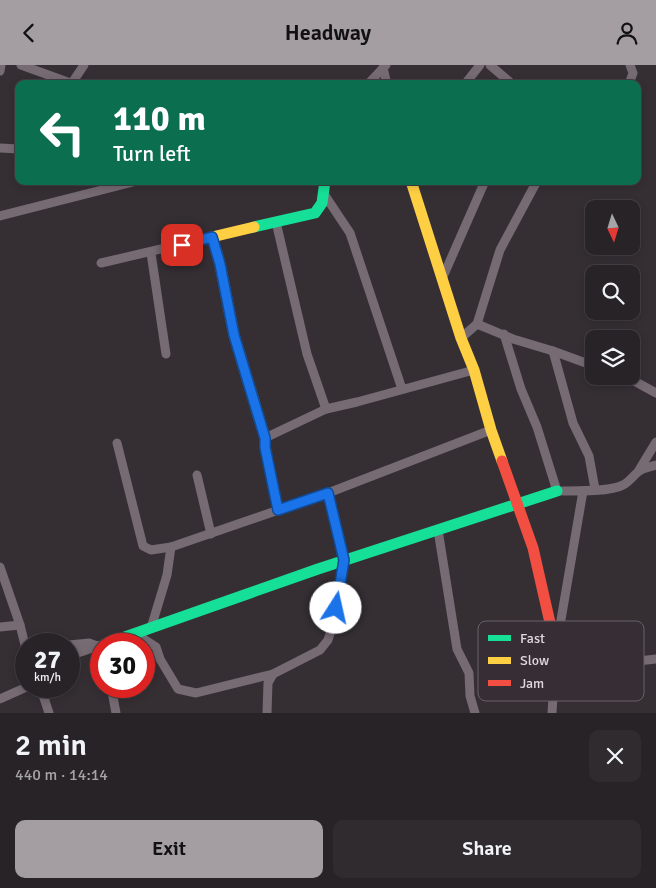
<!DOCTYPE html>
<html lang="en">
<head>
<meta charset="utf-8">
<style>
	body { margin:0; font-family:Signika,sans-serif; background:#302b2f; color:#f1f3f6; height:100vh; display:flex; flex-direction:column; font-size:19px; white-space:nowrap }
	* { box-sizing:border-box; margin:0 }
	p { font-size:16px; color:#a5a4a7 }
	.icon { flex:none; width:28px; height:28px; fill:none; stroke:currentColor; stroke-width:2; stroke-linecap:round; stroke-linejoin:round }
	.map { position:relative; height:648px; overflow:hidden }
	.sheet { display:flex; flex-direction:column; background:#282327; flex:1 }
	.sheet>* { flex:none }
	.hud { position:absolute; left:15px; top:15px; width:626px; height:105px; border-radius:10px; box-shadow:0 2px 8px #0003,0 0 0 1px #444044; background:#0b6e4f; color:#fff; overflow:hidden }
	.needle { width:32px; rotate:176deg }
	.fabs { position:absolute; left:585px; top:135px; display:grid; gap:10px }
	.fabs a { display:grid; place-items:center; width:55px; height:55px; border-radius:10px; background:#282327; box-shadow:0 2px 8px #0003,0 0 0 1px #444044; font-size:25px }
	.speed { position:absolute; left:15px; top:568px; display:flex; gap:10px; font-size:25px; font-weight:700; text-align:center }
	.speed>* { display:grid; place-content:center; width:65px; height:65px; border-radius:50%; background:#282327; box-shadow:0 2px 8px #0003,0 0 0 1px #444044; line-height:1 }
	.speed small { font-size:12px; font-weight:400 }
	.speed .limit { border:8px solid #d22; background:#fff; color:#111 }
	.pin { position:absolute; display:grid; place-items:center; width:42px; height:42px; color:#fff; margin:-21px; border-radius:10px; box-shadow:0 2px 8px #0006 }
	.me { position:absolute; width:55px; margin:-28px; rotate:10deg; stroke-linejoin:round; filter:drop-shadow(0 0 4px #0008) }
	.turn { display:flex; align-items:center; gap:18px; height:105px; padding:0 15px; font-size:22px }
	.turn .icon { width:65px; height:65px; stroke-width:2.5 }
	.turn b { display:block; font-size:35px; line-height:42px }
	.round { display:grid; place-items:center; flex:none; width:52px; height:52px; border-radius:10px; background:#302b2f }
	.head { display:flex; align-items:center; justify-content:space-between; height:85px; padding:0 15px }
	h1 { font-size:30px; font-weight:600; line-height:38px }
	.cta { display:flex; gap:10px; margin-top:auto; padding:10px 15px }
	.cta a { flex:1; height:58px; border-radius:10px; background:#a49ea2; color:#111; font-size:20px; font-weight:600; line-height:58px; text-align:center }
	.cta a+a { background:#302b2f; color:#f1f3f6 }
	header { display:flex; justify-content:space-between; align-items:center; height:65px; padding:0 15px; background:#a49ea2; color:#111; font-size:22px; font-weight:600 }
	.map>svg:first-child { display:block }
</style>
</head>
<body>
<header><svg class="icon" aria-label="back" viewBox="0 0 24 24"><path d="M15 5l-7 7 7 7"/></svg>Headway<svg class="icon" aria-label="person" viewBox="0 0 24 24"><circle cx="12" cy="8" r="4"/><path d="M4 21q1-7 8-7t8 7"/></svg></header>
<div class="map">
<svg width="656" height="648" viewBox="0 0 656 648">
	<rect width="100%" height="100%" fill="#352f34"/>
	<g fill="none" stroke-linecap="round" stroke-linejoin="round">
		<g stroke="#766a73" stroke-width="9">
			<polyline points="21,0 73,19"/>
			<polyline points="490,0 512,19"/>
			<polyline points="383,3 387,19"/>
			<polyline points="0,6 1,0"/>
			<polyline points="72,18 84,0"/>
			<polyline points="368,19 386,0"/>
			<polyline points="465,19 480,0"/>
			<polyline points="629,19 633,8 630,0"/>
			<polyline points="0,83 19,84"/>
			<polyline points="324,129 350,168 402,324"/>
			<polyline points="0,151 137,116"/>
			<polyline points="276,157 307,289 326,344"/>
			<polyline points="151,188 166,289"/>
			<polyline points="101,198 212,172"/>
			<polyline points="442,214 485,116"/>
			<polyline points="477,259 500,185 537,116"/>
			<path d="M504 269 521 324 537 362 557 426C572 426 611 427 623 420 629 417 633 411 638 407 643 403 650 402 656 400"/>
			<polyline points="461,273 477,259 513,274 553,286 594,301"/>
			<polyline points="553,286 573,358 589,391 595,424"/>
			<polyline points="621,311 636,317 656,328"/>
			<polyline points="117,378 143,481 151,485 171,482"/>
			<polyline points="639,405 656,377"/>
			<polyline points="197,410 211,469"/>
			<polyline points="278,445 265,382 265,373 326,344 357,337 474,305"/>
			<polyline points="438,465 457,584 469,608 470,631 475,648"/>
			<polyline points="0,502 20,560 26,584"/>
			<polyline points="0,562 20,560"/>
			<polyline points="151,563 167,510 171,482 328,428 491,365"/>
			<polyline points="136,569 156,582 160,594 178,624 196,628 273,609 320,585 328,575 333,559 344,495 328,428"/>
			<polyline points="69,580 89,578 97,581"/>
			<polyline points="69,591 101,580"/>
			<polyline points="555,595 604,600 656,594"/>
			<polyline points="40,621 49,648"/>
			<polyline points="111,621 116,648"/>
			<polyline points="0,634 29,621"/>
			<polyline points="267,648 268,618 273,609"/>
			<polyline points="552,648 556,584 583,426"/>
		</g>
		<g stroke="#16e098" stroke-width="11">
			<polyline points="254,162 315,148 322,138 325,116"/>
			<polyline points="105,579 318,504 557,426"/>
		</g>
		<g stroke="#ffcf43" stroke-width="11">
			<polyline points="411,116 461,273 474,305 491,365 502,396"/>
			<polyline points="254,162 212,172 220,199 234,270 265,373"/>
		</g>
		<polyline stroke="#f24e42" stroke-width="11" points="502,396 533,483 556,584"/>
	</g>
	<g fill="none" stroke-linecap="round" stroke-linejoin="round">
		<defs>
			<polyline id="route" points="182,180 212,172 220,199 234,270 265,373 265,382 278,445 328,428 344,495 336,543"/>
		</defs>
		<use href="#route" stroke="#114b97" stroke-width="12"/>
		<use href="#route" stroke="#1a73e8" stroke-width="9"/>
	</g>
	<rect x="478" y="556" width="166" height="80" rx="8" fill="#372d35" stroke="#696168" stroke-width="1"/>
	<rect x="488" y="570" width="23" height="6" fill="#16e098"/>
	<rect x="488" y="592" width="23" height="7" fill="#ffcf43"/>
	<rect x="488" y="615" width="23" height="6" fill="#f24e42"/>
	<g font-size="14" fill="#dfd9de">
		<text x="520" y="578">Fast</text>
		<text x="520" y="600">Slow</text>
		<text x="520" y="623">Jam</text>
	</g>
</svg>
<div class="fabs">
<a><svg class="needle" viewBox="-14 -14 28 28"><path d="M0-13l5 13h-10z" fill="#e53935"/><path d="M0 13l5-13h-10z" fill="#a5a4a7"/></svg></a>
<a><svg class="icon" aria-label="search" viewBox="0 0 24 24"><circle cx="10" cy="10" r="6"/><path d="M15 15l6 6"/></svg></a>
<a><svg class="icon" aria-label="layers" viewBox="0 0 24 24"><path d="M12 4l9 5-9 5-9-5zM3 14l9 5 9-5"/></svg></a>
</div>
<div class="speed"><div>27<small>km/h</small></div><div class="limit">30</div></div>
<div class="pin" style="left:182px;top:180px;background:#d93025"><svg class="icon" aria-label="arrive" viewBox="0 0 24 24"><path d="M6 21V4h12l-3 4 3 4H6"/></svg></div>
<svg class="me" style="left:336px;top:543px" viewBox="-20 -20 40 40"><circle r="19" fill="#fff"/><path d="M0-13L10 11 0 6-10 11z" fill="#1a73e8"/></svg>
<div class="hud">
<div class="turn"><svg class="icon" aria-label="left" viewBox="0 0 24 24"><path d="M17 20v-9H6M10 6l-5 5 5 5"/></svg><div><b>110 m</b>Turn left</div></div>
</div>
</div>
<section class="sheet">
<div class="head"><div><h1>2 min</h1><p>440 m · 14:14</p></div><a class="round"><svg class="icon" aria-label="close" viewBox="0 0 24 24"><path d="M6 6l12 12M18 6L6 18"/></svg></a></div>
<div class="cta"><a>Exit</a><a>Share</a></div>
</section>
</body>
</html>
